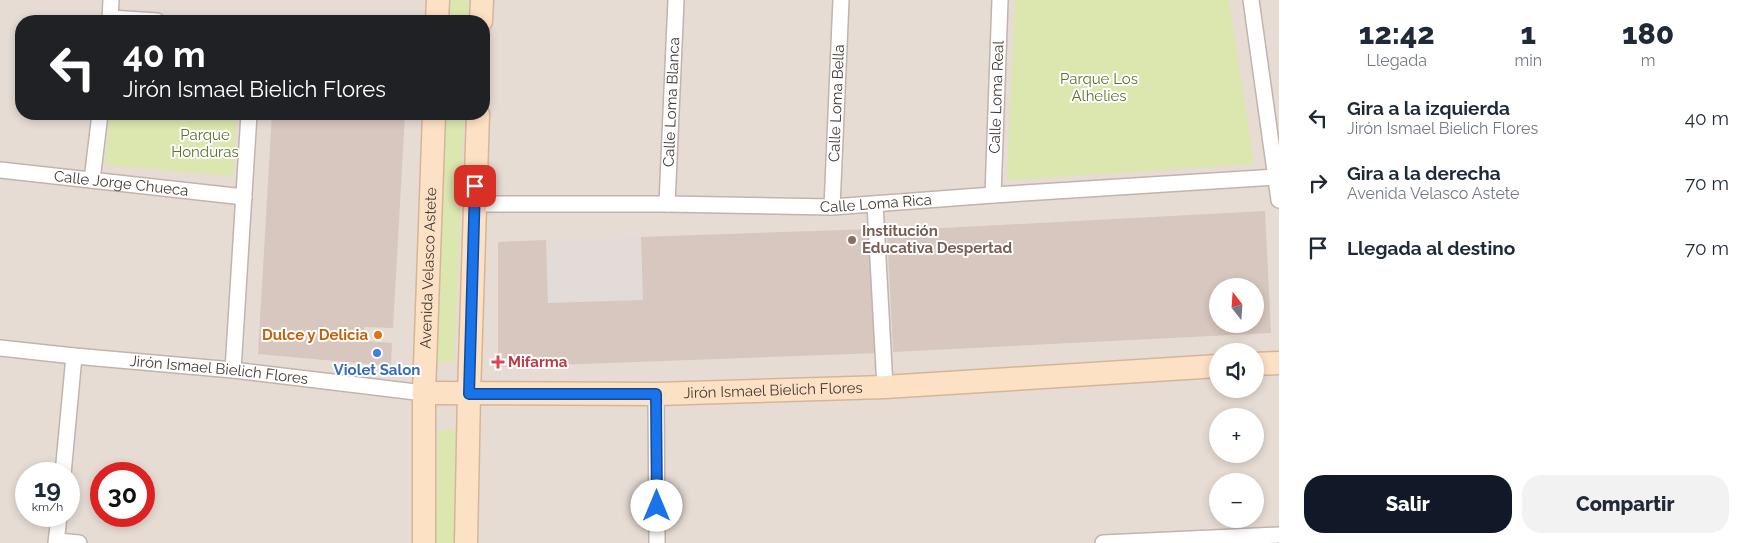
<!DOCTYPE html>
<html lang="es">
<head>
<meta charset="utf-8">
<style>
	body { margin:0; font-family:Raleway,sans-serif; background:#f2f2f3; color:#1f2937; height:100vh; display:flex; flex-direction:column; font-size:19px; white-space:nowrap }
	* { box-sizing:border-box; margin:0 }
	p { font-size:16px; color:#747a83 }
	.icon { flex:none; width:28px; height:28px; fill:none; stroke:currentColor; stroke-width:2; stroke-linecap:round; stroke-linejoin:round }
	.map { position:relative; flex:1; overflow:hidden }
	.details { display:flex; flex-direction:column; background:#fff; width:475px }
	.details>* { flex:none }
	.banner { position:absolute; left:15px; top:15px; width:475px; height:105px; border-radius:20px; box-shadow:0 2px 8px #0003; background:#202124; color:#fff; overflow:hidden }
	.needle { width:32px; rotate:343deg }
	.fabs { position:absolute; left:1209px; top:278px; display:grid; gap:10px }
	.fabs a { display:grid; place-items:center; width:55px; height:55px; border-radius:50%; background:#fff; box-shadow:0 2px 8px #0003; font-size:25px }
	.speed { position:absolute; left:15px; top:462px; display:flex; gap:10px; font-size:25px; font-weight:700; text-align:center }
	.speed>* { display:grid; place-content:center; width:65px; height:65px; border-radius:50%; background:#fff; box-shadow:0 2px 8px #0003; line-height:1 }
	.speed small { font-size:12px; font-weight:400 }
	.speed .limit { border:8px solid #d22; background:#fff; color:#111 }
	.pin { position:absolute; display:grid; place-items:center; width:42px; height:42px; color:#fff; margin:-21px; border-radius:10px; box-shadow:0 2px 8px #0006 }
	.me { position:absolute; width:55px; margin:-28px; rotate:0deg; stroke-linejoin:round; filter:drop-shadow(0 0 4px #0008) }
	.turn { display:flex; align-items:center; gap:18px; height:105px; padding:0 25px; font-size:22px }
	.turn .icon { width:65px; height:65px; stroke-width:2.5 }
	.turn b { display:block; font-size:35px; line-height:42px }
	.eta { display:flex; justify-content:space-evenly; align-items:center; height:85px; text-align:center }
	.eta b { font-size:30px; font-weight:800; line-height:35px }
	.action { display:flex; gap:10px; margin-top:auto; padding:10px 25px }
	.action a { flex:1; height:58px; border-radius:20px; background:#111827; color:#fff; font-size:20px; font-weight:800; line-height:58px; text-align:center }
	.action a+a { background:#f2f2f3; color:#1f2937 }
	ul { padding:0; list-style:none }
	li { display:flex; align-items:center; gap:15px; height:65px; padding:0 25px }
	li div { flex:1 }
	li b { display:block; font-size:19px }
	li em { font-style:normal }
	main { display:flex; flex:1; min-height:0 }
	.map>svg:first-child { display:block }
</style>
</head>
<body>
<main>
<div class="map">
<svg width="1279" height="543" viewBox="0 0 1279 543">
	<rect width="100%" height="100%" fill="#f3ebe6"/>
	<path fill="#e6dcd4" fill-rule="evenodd" d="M0 0H1279V543H0ZM21 21H484V114H21ZM1218 286H1255V324H1218ZM1218 351H1255V389H1218ZM1218 416H1255V454H1218ZM26 474H69V516H26ZM101 474H144V516H101ZM1218 481H1255V519H1218Z"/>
	<polygon fill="#e2dbd8" points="641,237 643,300 548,303 546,240"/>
	<g fill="#dce6af">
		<polygon points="448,0 469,0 468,21 447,21"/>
		<polygon points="1015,0 1229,0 1254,164 1007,180"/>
		<polygon points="110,114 237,114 233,176 105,165"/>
		<polygon points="444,114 464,114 454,362 436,362"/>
		<polygon points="438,430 457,430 456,543 436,543"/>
	</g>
	<g fill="#d7c7be" fill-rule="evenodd">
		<polygon points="272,114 405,114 393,328 364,327 364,341 392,343 391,366 258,354"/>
		<path d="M1265 211 1271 333 893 352 887 231ZM1218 286H1255V324H1218Z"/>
		<polygon points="871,229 879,353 498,367 498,242 546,240 548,303 643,300 641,237"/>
	</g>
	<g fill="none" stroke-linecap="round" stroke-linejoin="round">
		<defs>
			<g id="street">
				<polyline points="1251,0 1279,200"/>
				<polyline points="110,18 157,21"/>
				<polyline points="110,21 111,0"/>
				<path id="s1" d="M0 170 244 197"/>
				<polyline points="92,180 100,114"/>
				<path id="s2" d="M993 195 1000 0"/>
				<path id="s3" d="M475 204H667L832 207 993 195 1276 177"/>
				<path id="s4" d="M667 204 676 0"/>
				<polyline points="875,204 885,387"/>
				<path id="s5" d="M832 207 841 0"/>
				<path id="s6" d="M0 348 74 356 233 370 424 393"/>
				<polyline points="233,370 249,114"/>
				<polyline points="656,394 657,543"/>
				<polyline points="63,474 74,356"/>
				<polyline points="57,541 79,543"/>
				<polyline points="56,543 59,516"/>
				<polyline points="1103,543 1279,535"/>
			</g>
			<g id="secondary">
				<polyline points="437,21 438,0"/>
				<polyline points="481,21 482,0"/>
				<polyline points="1255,364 1279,363"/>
				<path id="s7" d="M424 393 656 394 885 387 1218 366"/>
				<path id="s8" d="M424 543V393L434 114"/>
				<polyline points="466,543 469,394 478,114"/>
			</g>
		</defs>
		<use href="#street" stroke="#c1b4ac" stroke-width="18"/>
		<use href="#secondary" stroke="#d5b599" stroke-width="25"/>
		<use href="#street" stroke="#fff" stroke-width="15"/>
		<use href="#secondary" stroke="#fde1c5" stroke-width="22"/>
	</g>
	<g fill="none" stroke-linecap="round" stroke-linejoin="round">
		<defs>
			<polyline id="route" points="475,186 469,394 656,394 657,506"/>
		</defs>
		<use href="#route" stroke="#114b97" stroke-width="12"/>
		<use href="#route" stroke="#1a73e8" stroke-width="9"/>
	</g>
	<circle fill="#8d6e63" stroke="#fff" stroke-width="2" cx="852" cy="240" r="5"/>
	<circle fill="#e8710a" stroke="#fff" stroke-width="2" cx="378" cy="335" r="5"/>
	<circle fill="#3f7fe0" stroke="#fff" stroke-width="2" cx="377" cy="353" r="5"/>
	<path fill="#e0444e" stroke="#fff" stroke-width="2" d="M495.5 354.5h5v5h5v5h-5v5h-5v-5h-5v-5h5z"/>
	<g text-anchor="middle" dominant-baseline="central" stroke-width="4" stroke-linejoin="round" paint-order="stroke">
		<g font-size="15" fill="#5a762a" stroke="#fff">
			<text x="1099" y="79">Parque Los<tspan x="1099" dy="17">Alhelies</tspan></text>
			<text x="205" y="135">Parque<tspan x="205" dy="17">Honduras</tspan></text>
		</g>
		<g font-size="15" fill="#453b35" stroke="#fff">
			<text stroke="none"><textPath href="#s2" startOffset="98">Calle Loma Real</textPath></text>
			<text stroke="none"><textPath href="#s4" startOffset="102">Calle Loma Blanca</textPath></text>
			<text stroke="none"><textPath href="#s5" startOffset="104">Calle Loma Bella</textPath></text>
			<text stroke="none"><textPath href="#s1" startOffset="122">Calle Jorge Chueca</textPath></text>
			<text stroke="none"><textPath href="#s3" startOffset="401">Calle Loma Rica</textPath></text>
			<text stroke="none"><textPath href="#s8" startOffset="275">Avenida Velasco Astete</textPath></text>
			<text stroke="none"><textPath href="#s6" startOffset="220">Jirón Ismael Bielich Flores</textPath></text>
			<text stroke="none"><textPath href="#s7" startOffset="349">Jirón Ismael Bielich Flores</textPath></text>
		</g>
		<g font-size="15" font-weight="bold" fill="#785e54" stroke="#fff" text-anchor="start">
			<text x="862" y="231">Institución<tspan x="862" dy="17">Educativa Despertad</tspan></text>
		</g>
		<g font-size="15" font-weight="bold" fill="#c56008" stroke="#fff" text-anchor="end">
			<text x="368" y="335">Dulce y Delicia</text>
		</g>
		<g font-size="15" font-weight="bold" fill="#be3a42" stroke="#fff" text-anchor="start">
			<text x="508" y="362">Mifarma</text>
		</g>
		<g font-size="15" font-weight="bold" fill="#366cbe" stroke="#fff">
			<text x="377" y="370">Violet Salon</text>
		</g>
	</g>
</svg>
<div class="fabs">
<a><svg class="needle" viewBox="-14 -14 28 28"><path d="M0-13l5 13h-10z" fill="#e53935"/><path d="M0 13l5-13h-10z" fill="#747a83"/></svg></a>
<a><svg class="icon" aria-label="sound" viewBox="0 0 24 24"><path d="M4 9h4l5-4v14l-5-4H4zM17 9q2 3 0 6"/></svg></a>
<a>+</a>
<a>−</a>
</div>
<div class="speed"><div>19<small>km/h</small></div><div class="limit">30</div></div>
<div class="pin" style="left:475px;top:186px;background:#d93025"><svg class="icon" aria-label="arrive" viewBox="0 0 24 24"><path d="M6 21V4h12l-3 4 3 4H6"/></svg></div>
<svg class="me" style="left:657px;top:506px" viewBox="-20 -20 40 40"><circle r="19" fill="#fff"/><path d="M0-13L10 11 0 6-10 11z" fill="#1a73e8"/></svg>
<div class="banner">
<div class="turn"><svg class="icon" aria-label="left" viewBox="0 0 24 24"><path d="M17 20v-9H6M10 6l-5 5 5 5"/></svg><div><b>40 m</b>Jirón Ismael Bielich Flores</div></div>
</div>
</div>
<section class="details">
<div class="eta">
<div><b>12:42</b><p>Llegada</p></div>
<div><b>1</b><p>min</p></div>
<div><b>180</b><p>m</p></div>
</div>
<ul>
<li><svg class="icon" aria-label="left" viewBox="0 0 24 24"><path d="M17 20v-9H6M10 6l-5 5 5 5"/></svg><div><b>Gira a la izquierda</b><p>Jirón Ismael Bielich Flores</p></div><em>40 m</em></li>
<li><svg class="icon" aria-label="right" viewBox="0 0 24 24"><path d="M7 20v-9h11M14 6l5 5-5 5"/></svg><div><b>Gira a la derecha</b><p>Avenida Velasco Astete</p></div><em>70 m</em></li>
<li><svg class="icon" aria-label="arrive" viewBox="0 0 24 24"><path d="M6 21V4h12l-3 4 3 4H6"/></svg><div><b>Llegada al destino</b></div><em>70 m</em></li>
</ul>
<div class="action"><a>Salir</a><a>Compartir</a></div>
</section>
</main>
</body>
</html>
